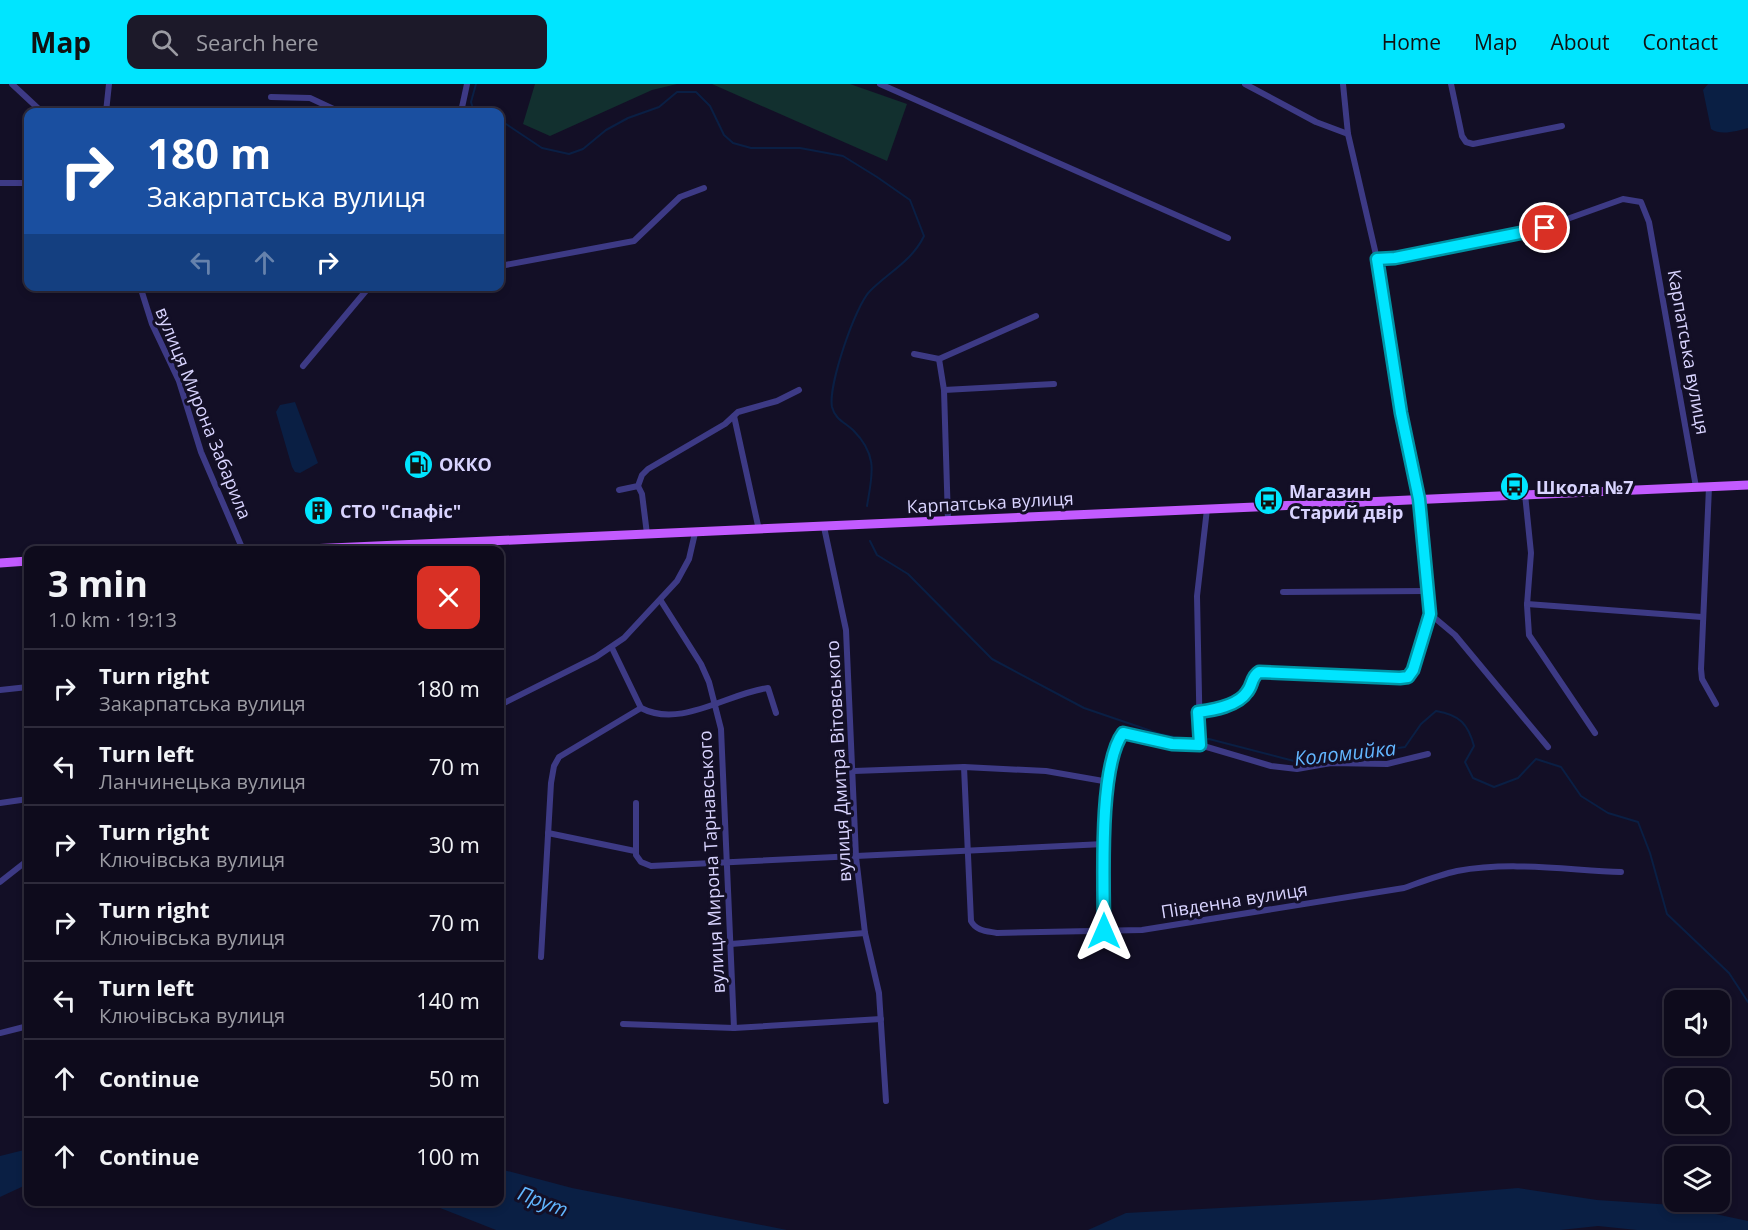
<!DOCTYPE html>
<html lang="en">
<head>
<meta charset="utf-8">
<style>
	body { margin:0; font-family:"Open Sans",sans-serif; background:#1c1929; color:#f1f3f6; height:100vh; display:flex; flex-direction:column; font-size:22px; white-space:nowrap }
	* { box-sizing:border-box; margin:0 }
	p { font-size:20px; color:#9b9ba3 }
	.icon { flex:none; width:33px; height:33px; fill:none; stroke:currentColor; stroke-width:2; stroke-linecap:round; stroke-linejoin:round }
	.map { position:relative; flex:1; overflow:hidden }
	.side { position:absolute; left:24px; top:462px; width:480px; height:660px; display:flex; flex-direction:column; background:#0e0b1c; border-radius:12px; box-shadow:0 3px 9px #0003,0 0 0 2px #2e2b3b }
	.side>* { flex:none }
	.hud { position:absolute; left:24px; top:24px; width:480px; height:183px; border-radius:12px; box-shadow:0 3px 9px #0003,0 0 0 2px #2e2b3b; background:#1a4fa0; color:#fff; overflow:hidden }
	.tools { position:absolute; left:1664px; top:906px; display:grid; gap:12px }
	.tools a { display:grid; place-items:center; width:66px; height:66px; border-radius:12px; background:#0e0b1c; box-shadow:0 3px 9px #0003,0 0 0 2px #2e2b3b; font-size:30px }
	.pin { position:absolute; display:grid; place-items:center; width:51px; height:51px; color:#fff; margin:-26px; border:3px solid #fff; border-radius:50%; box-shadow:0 2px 6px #0007 }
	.me { position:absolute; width:66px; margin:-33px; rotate:0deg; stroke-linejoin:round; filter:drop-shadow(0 0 4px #0008) }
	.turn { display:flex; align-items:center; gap:21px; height:126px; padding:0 24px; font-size:27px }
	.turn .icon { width:78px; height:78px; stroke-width:2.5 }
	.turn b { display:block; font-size:42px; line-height:51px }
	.lanes { display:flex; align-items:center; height:57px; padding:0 24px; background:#0003; justify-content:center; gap:30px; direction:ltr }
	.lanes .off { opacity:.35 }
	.round { display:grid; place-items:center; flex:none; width:63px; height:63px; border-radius:12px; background:#1c1929 }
	.head { display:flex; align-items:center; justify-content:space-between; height:102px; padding:0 24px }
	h1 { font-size:36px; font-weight:700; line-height:45px }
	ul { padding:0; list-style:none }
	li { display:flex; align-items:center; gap:18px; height:78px; padding:0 24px; border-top:2px solid #2e2b3b }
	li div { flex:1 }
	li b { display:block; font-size:22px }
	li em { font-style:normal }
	header { display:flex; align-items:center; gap:36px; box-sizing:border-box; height:84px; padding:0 30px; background:#00e5ff; color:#111 }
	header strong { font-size:28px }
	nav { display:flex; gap:33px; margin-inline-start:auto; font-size:21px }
	.search { width:420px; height:54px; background:#1c1929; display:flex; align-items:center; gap:15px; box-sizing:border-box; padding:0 21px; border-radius:12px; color:#9b9ba3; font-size:22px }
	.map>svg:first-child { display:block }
</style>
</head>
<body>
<header>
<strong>Map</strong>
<div class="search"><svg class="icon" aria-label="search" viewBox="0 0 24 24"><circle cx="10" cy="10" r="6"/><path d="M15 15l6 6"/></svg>Search here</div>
<nav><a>Home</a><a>Map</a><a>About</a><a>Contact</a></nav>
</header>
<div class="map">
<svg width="1748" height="1146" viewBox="0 0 1748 1146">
	<rect width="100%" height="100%" fill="#130f26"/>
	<g fill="#12302f">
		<polygon points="535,0 677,0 652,6 550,52 523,40"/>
		<polygon points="712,0 850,0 907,20 887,77"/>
	</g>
	<g fill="#0a1f44">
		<path d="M1708 0H1748V44C1737 47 1721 52 1711 45L1703 6Z"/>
		<polygon points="295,318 318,379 300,389 295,388 292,383 276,328 280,321"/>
		<polygon points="28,1065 28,1100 0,1113 0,1072"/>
		<polygon points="500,1085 572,1104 787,1146 496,1146 425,1118 500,1118"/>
		<polygon points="1518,1104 1597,1116 1673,1121 1748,1137 1748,1146 1637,1146 1598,1142 1560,1146 1088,1146 1126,1129 1374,1116"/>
	</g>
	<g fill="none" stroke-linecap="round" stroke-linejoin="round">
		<g stroke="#0a1f44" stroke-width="2">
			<polyline points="474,28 471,18 476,0"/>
			<path d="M500 36 542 64 569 70 583 65 606 46 628 34 659 23 677 8H696L710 22 724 51 733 59 751 64H800L843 72 877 93 910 116 924 152C912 177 889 188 870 207 855 222 828 302 832 323 835 335 844 338 853 346 879 372 872 391 867 422"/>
			<path d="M870 457 877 471 908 490 992 575 1084 624 1160 650 1189 656 1209 655 1294 677C1313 677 1330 671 1349 668 1367 665 1386 666 1405 663L1421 640 1436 627C1460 631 1468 640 1474 662L1465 678 1473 694 1494 703 1518 694 1536 675 1561 683 1581 712 1608 729 1638 738 1650 769 1667 830 1729 889 1748 918"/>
		</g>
		<g stroke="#3d3a85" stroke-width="6">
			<polyline points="12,0 42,28"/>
			<polyline points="880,0 1228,154"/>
			<polyline points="1245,0 1316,38 1348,50"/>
			<polyline points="1451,0 1462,52 1466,58 1473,60 1562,42"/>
			<polyline points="271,13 310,14 340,28"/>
			<polyline points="106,28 109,0"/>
			<polyline points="461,28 467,0"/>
			<polyline points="0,99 28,99"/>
			<polyline points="1377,175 1395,174 1434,164 1528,149 1623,115 1641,118 1649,138 1696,403"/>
			<polyline points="500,182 634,157 680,113 704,104"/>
			<polyline points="140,202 152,240 179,297 201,368 243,466"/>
			<polyline points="914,270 939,275 1036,232"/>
			<polyline points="939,275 944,306 948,436"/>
			<polyline points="303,282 370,202"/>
			<polyline points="944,306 1054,300"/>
			<polyline points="734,332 759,446"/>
			<polyline points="638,402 642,410 647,450"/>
			<polyline points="1709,403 1701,585 1702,595 1716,620"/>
			<polyline points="619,406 638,402 642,391 648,385 725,340 738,328 777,317 799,306"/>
			<polyline points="1525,410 1531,469 1527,521 1529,551 1595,649"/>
			<polyline points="824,443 846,546 856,773 865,849 879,909 886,1017"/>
			<polyline points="1283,508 1426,507"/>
			<polyline points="661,517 701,580 709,598 721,645 734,944"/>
			<polyline points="1527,520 1702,533"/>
			<polyline points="1430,530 1455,551 1548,663"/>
			<polyline points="612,564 641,624"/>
			<polyline points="0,606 28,603"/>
			<polyline points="500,621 596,573 624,554 677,497 689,475 695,449"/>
			<path d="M1198 628C1213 626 1238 622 1247 608 1253 601 1251 593 1259 588L1406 594 1413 586 1430 530 1419 415 1408 371 1377 175 1348 50 1343 0"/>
			<polyline points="1200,661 1197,512 1207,425"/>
			<path d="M964 683 971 837C976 847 987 847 997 849L1142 846 1404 804C1421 798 1439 791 1457 787 1511 777 1567 786 1621 788"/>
			<polyline points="854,687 964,683 1046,687 1109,698"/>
			<polyline points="0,719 28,715"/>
			<polyline points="636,719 636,771 641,778 651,782 1104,760"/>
			<polyline points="548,749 635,767"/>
			<polyline points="0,798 28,776"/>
			<path d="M1104 847C1104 803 1098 682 1123 649L1172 660 1200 661 1271 682 1297 685 1331 679 1387 680 1428 670"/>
			<polyline points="731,860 865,849"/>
			<path d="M541 873 551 699 554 682 559 673 641 624C681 645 728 609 768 604L776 629"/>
			<polyline points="623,940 734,944 881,935"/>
			<polyline points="0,949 28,942"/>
		</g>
		<g stroke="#c25bff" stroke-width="9">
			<polyline points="286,466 1748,401"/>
			<polyline points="0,479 28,477"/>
		</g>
	</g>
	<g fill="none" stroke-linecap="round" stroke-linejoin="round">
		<defs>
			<path id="route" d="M1104 847C1104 803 1098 682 1123 649L1172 660 1200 661 1198 628C1213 626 1238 622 1247 608 1253 601 1251 593 1259 588L1400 594 1408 593 1413 586 1430 530 1419 415 1401 329 1377 175 1395 174 1545 144"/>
		</defs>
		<use href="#route" stroke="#0095a6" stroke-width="15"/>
		<use href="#route" stroke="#00e5ff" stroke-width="10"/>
	</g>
	<defs>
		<symbol id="fuel-disc" viewBox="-11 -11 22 22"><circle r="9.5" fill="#00e5ff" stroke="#130f26"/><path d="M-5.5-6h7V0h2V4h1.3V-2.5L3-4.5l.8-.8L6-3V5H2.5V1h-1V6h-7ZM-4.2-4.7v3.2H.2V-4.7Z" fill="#111"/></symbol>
		<symbol id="bus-disc" viewBox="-11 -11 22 22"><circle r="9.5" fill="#00e5ff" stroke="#130f26"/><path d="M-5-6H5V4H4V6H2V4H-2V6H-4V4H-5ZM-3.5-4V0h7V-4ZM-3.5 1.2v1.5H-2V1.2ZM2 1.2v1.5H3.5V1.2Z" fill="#111"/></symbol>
		<symbol id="building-disc" viewBox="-11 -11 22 22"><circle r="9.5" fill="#00e5ff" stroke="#130f26"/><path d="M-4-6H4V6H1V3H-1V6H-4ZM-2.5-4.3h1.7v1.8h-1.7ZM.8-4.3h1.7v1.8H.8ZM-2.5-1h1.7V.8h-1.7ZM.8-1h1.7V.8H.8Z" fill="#111"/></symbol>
	</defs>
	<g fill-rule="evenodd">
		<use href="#fuel-disc" x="402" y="364" width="33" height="33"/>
		<use href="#bus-disc" x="1498" y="386" width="33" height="33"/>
		<use href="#bus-disc" x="1252" y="400" width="33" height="33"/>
		<use href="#building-disc" x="302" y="410" width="33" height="33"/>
	</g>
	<g text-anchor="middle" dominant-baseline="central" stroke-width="6" stroke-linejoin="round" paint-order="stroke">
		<g font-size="18" fill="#d9d4ff" stroke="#130f26">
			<text transform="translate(1689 268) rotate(80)">Карпатська вулиця</text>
			<text transform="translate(204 329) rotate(68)">вулиця Мирона Забарила</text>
			<text transform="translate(990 418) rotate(-3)">Карпатська вулиця</text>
			<text transform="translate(838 677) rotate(-93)">вулиця Дмитра Вітовського</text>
			<text transform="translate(711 778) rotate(-93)">вулиця Мирона Тарнавського</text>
			<text transform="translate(1234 816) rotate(-9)">Південна вулиця</text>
		</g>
		<g font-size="18" font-weight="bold" fill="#d9d4ff" stroke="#130f26" text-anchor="start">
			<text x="439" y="380">ОККО</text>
			<text x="1536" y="403">Школа №7</text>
			<text x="1289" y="407">Магазин<tspan x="1289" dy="21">Старий двір</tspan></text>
			<text x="340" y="427">СТО "Спафіс"</text>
		</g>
		<g font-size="20" font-style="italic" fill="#62b6ff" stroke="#130f26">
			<text transform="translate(1345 669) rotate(-6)">Коломийка</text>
			<text transform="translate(543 1117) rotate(21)">Прут</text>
		</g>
	</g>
</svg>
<div class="tools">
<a><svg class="icon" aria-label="sound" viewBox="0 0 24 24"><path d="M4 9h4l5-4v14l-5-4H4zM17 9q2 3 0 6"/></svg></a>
<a><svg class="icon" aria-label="search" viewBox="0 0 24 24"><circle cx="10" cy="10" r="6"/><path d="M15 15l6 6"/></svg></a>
<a><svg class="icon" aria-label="layers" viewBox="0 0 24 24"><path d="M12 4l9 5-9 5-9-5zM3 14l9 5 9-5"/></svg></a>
</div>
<div class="pin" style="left:1545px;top:144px;background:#d93025"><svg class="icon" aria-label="arrive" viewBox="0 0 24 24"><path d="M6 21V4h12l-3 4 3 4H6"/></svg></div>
<svg class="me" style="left:1104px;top:847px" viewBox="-20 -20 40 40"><path d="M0-17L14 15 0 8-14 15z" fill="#00e5ff" stroke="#fff" stroke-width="4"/></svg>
<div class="hud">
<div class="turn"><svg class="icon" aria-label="right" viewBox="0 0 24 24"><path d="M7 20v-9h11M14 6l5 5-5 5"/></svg><div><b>180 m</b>Закарпатська вулиця</div></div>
<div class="lanes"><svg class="icon off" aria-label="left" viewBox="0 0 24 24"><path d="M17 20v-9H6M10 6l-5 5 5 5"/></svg><svg class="icon off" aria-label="ahead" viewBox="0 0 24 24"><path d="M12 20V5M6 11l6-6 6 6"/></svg><svg class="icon" aria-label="right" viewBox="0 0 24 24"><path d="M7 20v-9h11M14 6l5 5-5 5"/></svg></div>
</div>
<section class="side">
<div class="head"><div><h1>3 min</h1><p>1.0 km · 19:13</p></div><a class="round" style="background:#d93025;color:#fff"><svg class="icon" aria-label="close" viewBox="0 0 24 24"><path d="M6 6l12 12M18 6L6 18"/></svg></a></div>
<ul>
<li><svg class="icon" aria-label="right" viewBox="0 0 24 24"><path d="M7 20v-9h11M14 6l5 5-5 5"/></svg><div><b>Turn right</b><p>Закарпатська вулиця</p></div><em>180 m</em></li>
<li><svg class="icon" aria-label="left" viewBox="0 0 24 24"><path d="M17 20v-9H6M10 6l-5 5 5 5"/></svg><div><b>Turn left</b><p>Ланчинецька вулиця</p></div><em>70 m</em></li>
<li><svg class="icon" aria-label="right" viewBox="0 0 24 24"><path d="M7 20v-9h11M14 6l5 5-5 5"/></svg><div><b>Turn right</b><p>Ключівська вулиця</p></div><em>30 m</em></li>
<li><svg class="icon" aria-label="right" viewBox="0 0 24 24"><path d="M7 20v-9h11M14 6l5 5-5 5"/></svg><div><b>Turn right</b><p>Ключівська вулиця</p></div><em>70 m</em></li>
<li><svg class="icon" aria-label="left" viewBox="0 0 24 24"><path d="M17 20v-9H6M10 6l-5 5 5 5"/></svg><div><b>Turn left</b><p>Ключівська вулиця</p></div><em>140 m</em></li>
<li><svg class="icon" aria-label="ahead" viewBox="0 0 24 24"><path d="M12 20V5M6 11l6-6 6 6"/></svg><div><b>Continue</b></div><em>50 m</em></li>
<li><svg class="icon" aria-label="ahead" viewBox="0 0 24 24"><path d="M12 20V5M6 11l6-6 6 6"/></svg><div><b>Continue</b></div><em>100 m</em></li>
</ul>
</section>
</div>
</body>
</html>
